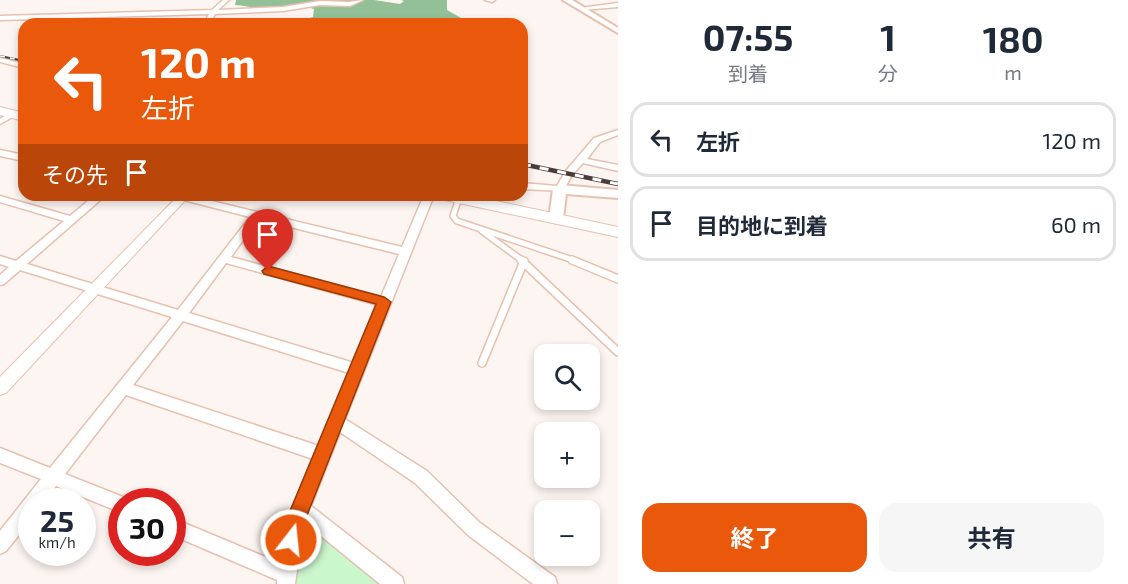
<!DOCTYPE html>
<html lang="ja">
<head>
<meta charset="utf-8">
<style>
	body { margin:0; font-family:"Exo 2","Noto Sans JP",sans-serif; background:#f6f6f7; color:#1f2937; height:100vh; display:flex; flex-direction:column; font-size:22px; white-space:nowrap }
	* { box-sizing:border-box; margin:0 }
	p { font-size:20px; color:#747a83 }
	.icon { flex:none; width:33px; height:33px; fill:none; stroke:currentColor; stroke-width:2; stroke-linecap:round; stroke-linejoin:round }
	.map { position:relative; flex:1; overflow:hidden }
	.details { display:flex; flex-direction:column; background:#fff; width:510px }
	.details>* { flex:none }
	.hud { position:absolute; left:18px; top:18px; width:510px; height:183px; border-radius:18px; box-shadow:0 3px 9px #0003; background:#ea580c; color:#fff; overflow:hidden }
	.fabs { position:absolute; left:534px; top:344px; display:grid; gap:12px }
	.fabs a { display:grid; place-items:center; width:66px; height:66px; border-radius:12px; background:#fff; box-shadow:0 3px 9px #0003; font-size:30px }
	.speed { position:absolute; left:18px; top:488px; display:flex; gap:12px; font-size:30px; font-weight:700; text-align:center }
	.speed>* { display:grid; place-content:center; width:78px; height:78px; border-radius:50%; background:#fff; box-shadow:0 3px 9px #0003; line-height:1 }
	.speed small { font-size:15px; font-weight:400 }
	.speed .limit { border:9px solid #d22; background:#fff; color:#111 }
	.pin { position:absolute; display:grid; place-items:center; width:51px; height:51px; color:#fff; margin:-62px -26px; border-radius:50% 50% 50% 0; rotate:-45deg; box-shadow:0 0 6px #0007 }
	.pin .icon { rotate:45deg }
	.me { position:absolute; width:66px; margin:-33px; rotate:16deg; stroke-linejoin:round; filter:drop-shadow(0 0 4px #0008) }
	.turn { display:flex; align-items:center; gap:21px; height:126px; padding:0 24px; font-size:27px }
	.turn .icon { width:78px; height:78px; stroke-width:2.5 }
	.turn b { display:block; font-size:42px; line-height:51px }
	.then { display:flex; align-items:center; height:57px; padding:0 24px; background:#0003; gap:12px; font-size:22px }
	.eta { display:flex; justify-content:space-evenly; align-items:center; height:102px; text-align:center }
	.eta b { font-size:36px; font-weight:700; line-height:42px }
	.button { display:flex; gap:12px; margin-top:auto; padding:12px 24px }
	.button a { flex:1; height:69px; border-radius:18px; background:#ea580c; color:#fff; font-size:24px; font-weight:700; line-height:69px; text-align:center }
	.button a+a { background:#f6f6f7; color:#1f2937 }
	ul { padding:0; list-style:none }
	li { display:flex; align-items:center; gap:18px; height:75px; margin:0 12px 9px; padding:0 12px; border:3px solid #e0e1e3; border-radius:18px }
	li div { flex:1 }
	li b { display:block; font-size:22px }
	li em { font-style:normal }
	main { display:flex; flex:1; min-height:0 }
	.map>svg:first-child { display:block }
</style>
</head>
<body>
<main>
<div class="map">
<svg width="618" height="584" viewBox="0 0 618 584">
	<rect width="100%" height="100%" fill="#fdf5f1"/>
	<polygon fill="#cbf7cd" points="301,509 395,584 286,584"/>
	<path fill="#94c097" d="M236 0H374L400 4 404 1 401 0H447V10L463 19V24H289L313 17 314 9C299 4 289 9 275 9 262 10 248 6 235 5Z"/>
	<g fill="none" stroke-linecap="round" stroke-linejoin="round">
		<defs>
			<g id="service-far1">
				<polyline points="459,198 453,216 457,221 576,261"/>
				<polyline points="482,231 523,261"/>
			</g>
			<g id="service">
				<polyline points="521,260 618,352"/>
				<polyline points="572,260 618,279"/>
				<polyline points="482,363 524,261"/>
			</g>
			<g id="minor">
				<polygon points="223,0 229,0 218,10 283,7 320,1 349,2 363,0 350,6 320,5 283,11 215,14 210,24 204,24 209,14 0,20 0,16 212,10"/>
				<polygon points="485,0 495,0 492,2"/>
				<polygon points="618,3 618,7 583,10 580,8"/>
				<polygon points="0,58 24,64 24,68 0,62"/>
				<polygon points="11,112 18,114 0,124 0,119"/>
				<polygon points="618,130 618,135 600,142 587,159 618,165 618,171 583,163 572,175 563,191 522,189 522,183 557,186 565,172 594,138"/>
				<polygon points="0,150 24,155 24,161 0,156"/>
				<path d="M95 195H106L27 264 178 310 250 217 172 197 170 195H187L402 247 424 195H434L345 419 427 471 480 523 555 577 557 584H533L468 535 415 483 340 432 311 506 402 577 404 584H380L304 522 295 584H277V580L172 535V518L280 563 286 523 313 459 126 395 65 474 128 499 129 501H122V513L56 486 44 501H32V519L6 551 0 554V531L41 479 0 463V448L50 468 172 317 20 270 4 284 0 285V275L9 267 0 264V256L16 261 64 221 0 202V196L70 216ZM258 219 399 254 381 297 231 257ZM226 263 378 305 354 363 189 313ZM183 321 349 373 319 446 133 385Z"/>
			</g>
			<polygon id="tertiary" points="179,195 190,195 6,393 0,395 0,377"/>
			<g id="secondary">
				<polygon points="563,0 572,0 618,28 618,33"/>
				<polygon points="560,185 618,190 618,198 566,194 563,219 556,223 549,219 553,189"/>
			</g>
			<g id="trunk">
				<polygon points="0,107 24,113 24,121 0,115"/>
				<polygon points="437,195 468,195 618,227 618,237 445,200"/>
			</g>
		</defs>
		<use href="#service-far1" stroke="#e7c1b0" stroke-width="8"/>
		<use href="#service" stroke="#e7c1b0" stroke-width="10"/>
		<use href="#minor" stroke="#e7c1b0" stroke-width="3"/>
		<use href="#tertiary" stroke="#e7c1b0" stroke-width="2"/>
		<use href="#secondary" stroke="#e7c1b0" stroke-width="4"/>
		<use href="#trunk" stroke="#e7c1b0" stroke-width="2"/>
		<use href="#service-far1" stroke="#fff" stroke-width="5"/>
		<use href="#service" stroke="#fff" stroke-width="7"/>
		<use href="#minor" fill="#fff" fill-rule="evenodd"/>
		<use href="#tertiary" fill="#fff" fill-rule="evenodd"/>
		<use href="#secondary" fill="#fff" fill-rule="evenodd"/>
		<use href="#trunk" fill="#fff" fill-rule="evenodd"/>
		<defs>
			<polyline id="rail-far1" points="0,56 24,61"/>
			<polyline id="rail" points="522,164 618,184"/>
		</defs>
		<use href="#rail-far1" stroke="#483d39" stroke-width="2"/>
		<use href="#rail" stroke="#483d39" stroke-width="4.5"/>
		<use href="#rail-far1" stroke="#fff" stroke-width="1.5" stroke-dasharray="5" stroke-linecap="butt"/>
		<use href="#rail" stroke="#fff" stroke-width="3" stroke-dasharray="9" stroke-linecap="butt"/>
	</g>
	<polygon fill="#ea580c" stroke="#983908" stroke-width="1.5" points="268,266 384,297 391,302 304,523 299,547 291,550 284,547 281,540 285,523 376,304 264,274 262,271"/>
</svg>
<div class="fabs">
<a><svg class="icon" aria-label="search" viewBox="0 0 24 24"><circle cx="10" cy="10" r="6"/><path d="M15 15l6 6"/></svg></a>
<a>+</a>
<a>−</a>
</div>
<div class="speed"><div>25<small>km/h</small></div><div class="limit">30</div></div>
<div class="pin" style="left:268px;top:271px;background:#d93025"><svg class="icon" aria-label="arrive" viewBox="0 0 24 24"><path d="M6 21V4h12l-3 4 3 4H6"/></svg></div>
<svg class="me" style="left:291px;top:540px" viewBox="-20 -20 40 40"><circle r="17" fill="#ea580c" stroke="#fff" stroke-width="3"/><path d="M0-11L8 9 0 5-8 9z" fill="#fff"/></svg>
<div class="hud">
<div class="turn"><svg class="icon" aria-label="left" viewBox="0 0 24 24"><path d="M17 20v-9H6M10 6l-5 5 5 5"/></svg><div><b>120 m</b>左折</div></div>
<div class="then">その先<svg class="icon" aria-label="arrive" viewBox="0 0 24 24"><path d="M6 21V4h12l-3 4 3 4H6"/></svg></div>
</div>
</div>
<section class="details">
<div class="eta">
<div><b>07:55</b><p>到着</p></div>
<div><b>1</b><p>分</p></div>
<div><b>180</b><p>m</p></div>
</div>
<ul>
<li><svg class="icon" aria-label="left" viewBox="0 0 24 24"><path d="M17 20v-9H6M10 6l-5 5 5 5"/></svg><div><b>左折</b></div><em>120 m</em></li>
<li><svg class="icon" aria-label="arrive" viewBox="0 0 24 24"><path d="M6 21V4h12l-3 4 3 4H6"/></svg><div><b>目的地に到着</b></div><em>60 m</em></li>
</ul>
<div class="button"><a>終了</a><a>共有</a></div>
</section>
</main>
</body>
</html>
